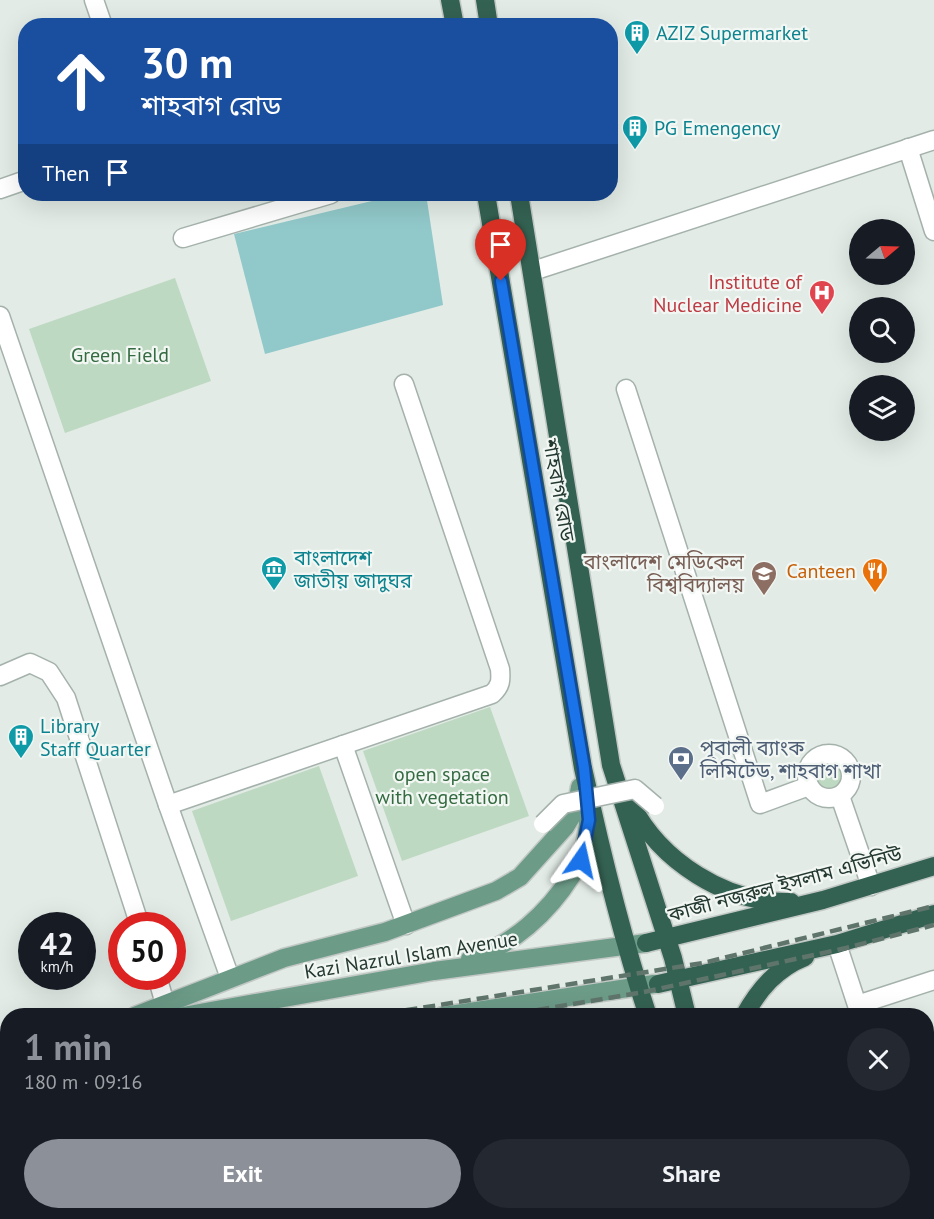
<!DOCTYPE html>
<html lang="en">
<head>
<meta charset="utf-8">
<style>
	body { margin:0; font-family:"PT Sans","Noto Sans Bengali",sans-serif; background:#242831; color:#f1f3f6; height:100vh; display:flex; flex-direction:column; font-size:22px; white-space:nowrap }
	* { box-sizing:border-box; margin:0 }
	p { font-size:20px; color:#9ea1a6 }
	.icon { flex:none; width:33px; height:33px; fill:none; stroke:currentColor; stroke-width:2; stroke-linecap:round; stroke-linejoin:round }
	.map { position:relative; flex:1; overflow:hidden }
	.panel { position:absolute; left:0px; top:1008px; width:934px; height:212px; display:flex; flex-direction:column; background:#171b24; border-radius:24px 24px 0 0; box-shadow:0 6px 24px #0002 }
	.panel>* { flex:none }
	.guide { position:absolute; left:18px; top:18px; width:600px; height:183px; border-radius:24px; box-shadow:0 6px 24px #0002; background:#1a4fa0; color:#fff; overflow:hidden }
	.needle { width:39px; rotate:71deg }
	.tools { position:absolute; left:849px; top:219px; display:grid; gap:12px }
	.tools a { display:grid; place-items:center; width:66px; height:66px; border-radius:50%; background:#171b24; box-shadow:0 6px 24px #0002; font-size:30px }
	.speed { position:absolute; left:18px; top:912px; display:flex; gap:12px; font-size:30px; font-weight:700; text-align:center }
	.speed>* { display:grid; place-content:center; width:78px; height:78px; border-radius:50%; background:#171b24; box-shadow:0 6px 24px #0002; line-height:1 }
	.speed small { font-size:15px; font-weight:400 }
	.speed .limit { border:9px solid #d22; background:#fff; color:#111 }
	.pin { position:absolute; display:grid; place-items:center; width:51px; height:51px; color:#fff; margin:-62px -26px; border-radius:50% 50% 50% 0; rotate:-45deg; box-shadow:0 0 6px #0007 }
	.pin .icon { rotate:45deg }
	.me { position:absolute; width:66px; margin:-33px; rotate:11deg; stroke-linejoin:round; filter:drop-shadow(0 0 4px #0008) }
	.turn { display:flex; align-items:center; gap:21px; height:126px; padding:0 24px; font-size:27px }
	.turn .icon { width:78px; height:78px; stroke-width:2.5 }
	.turn b { display:block; font-size:42px; line-height:51px }
	.then { display:flex; align-items:center; height:57px; padding:0 24px; background:#0003; gap:12px; font-size:22px }
	.round { display:grid; place-items:center; flex:none; width:63px; height:63px; border-radius:32px; background:#242831 }
	.headline { display:flex; align-items:center; justify-content:space-between; height:102px; padding:0 24px }
	h1 { font-size:36px; font-weight:600; line-height:45px; color:#8c9099 }
	.button { display:flex; gap:12px; margin-top:auto; padding:12px 24px }
	.button a { flex:1; height:69px; border-radius:36px; background:#8c9099; color:#fff; font-size:24px; font-weight:600; line-height:69px; text-align:center }
	.button a+a { background:#242831; color:#f1f3f6 }
	.map>svg:first-child { display:block }
</style>
</head>
<body>
<div class="map">
<svg width="934" height="1219" viewBox="0 0 934 1219">
	<rect width="100%" height="100%" fill="#e2ebe6"/>
	<g fill="#bed9c1">
		<polygon points="175,278 211,381 65,433 29,329"/>
		<polygon points="490,707 529,816 402,861 363,751"/>
		<circle cx="830" cy="776" r="13"/>
		<polygon points="319,766 358,876 231,921 192,811"/>
	</g>
	<polygon fill="#91c8c9" points="401,194 426,194 443,305 265,354 234,234"/>
	<g fill="none" stroke-linecap="round" stroke-linejoin="round">
		<defs>
			<g id="minor">
				<polyline points="94,0 103,26"/>
				<polyline points="908,148 934,231"/>
				<polyline points="0,189 26,180"/>
				<polyline points="183,238 331,194"/>
				<polyline points="533,271 934,140"/>
				<polyline points="0,316 168,805 230,978"/>
				<polyline points="626,389 760,804 809,786"/>
				<polyline points="0,676 30,663 49,672 66,698 140,926"/>
				<polyline points="343,745 406,925"/>
				<circle cx="829" cy="776" r="22"/>
				<polyline points="840,796 871,886"/>
				<path d="M168 805 492 694C501 686 501 680 500 669L404 384"/>
				<polyline points="837,944 857,1005 934,980"/>
				<polyline points="157,976 165,1004"/>
			</g>
			<g id="major">
				<path d="M470 959C513 945 548 913 572 875 575 870 579 865 581 859 587 842 589 822 588 804"/>
				<polyline points="135,1016 284,958 385,932 496,891 520,877 565,827 576,809 580,787"/>
				<polyline points="183,1016 434,971 646,943"/>
				<polyline points="443,1016 654,984"/>
				<polyline points="0,1055 8,1052"/>
				<polyline points="0,1097 8,1095"/>
			</g>
			<g id="highway">
				<polyline points="450,0 455,26"/>
				<polyline points="485,0 489,26"/>
				<path d="M486 194 583 768C601 851 621 934 648 1016"/>
				<polyline points="519,194 611,765 673,958 687,1016"/>
				<path d="M631 804C660 861 726 904 791 902"/>
				<polyline points="646,943 823,900 934,866"/>
				<polyline points="658,984 837,944 934,914"/>
				<path d="M744 1016C759 989 777 968 805 957"/>
				<polyline points="715,1212 718,1219"/>
				<polyline points="746,1212 749,1219"/>
			</g>
		</defs>
		<use href="#minor" stroke="#a5b2ac" stroke-width="21"/>
		<use href="#major" stroke="#c2c8c5" stroke-width="21"/>
		<use href="#highway" stroke="#c2c8c5" stroke-width="21"/>
		<use href="#minor" stroke="#fff" stroke-width="18"/>
		<use href="#major" stroke="#6c9b88" stroke-width="18"/>
		<use href="#highway" stroke="#346252" stroke-width="18"/>
		<g stroke="#5f756c" stroke-width="4.5" stroke-dasharray="12 6" stroke-linecap="butt">
			<polyline points="370,1016 703,963 934,906"/>
			<polyline points="502,1016 644,992 846,948 934,925"/>
			<polyline points="0,1092 8,1091"/>
			<polyline points="0,1113 8,1111"/>
		</g>
		<defs>
			<polyline id="minor-bridge" points="543,824 563,804 635,789 655,806"/>
		</defs>
		<use href="#minor-bridge" stroke="#a5b2ac" stroke-width="21" stroke-linecap="butt"/>
		<use href="#minor-bridge" stroke="#fff" stroke-width="18"/>
	</g>
	<g fill="none" stroke-linecap="round" stroke-linejoin="round">
		<defs>
			<polyline id="route" points="501,281 584,768 589,820 581,860"/>
		</defs>
		<use href="#route" stroke="#114b97" stroke-width="15"/>
		<use href="#route" stroke="#1a73e8" stroke-width="10"/>
	</g>
	<defs>
		<symbol id="building-pin" viewBox="-11 -11 22 30"><path d="M0 17L-7.5 6A9.5 9.5 0 1 1 7.5 6Z" fill="#0f9aa8" stroke="#f2f7f4"/><path d="M-4-6H4V6H1V3H-1V6H-4ZM-2.5-4.3h1.7v1.8h-1.7ZM.8-4.3h1.7v1.8H.8ZM-2.5-1h1.7V.8h-1.7ZM.8-1h1.7V.8H.8Z" fill="#fff"/></symbol>
		<symbol id="hospital-pin" viewBox="-11 -11 22 30"><path d="M0 17L-7.5 6A9.5 9.5 0 1 1 7.5 6Z" fill="#e0444e" stroke="#f2f7f4"/><path d="M-5-5h3v3.5h4V-5h3V5h-3V1.5h-4V5h-3Z" fill="#fff"/></symbol>
		<symbol id="museum-pin" viewBox="-11 -11 22 30"><path d="M0 17L-7.5 6A9.5 9.5 0 1 1 7.5 6Z" fill="#0f9aa8" stroke="#f2f7f4"/><path d="M0-6L6-3V-2H-6V-3ZM-5-1h2V3h-2ZM-1-1h2V3h-2ZM3-1h2V3H3ZM-6 4H6V6H-6Z" fill="#fff"/></symbol>
		<symbol id="restaurant-pin" viewBox="-11 -11 22 30"><path d="M0 17L-7.5 6A9.5 9.5 0 1 1 7.5 6Z" fill="#e8710a" stroke="#f2f7f4"/><path d="M-5-6h1v4h1v-4h1v4h1v-4h1v5L-1.5 .5V6h-2V.5L-5-1ZM5-6V6H3V1.5H1.5Q1.5-4 5-6Z" fill="#fff"/></symbol>
		<symbol id="university-pin" viewBox="-11 -11 22 30"><path d="M0 17L-7.5 6A9.5 9.5 0 1 1 7.5 6Z" fill="#8d6e63" stroke="#f2f7f4"/><path d="M0-5L7-2L0 1L-7-2ZM-4 1L0 2.5L4 1V4Q0 6-4 4Z" fill="#fff"/></symbol>
		<symbol id="bank-pin" viewBox="-11 -11 22 30"><path d="M0 17L-7.5 6A9.5 9.5 0 1 1 7.5 6Z" fill="#5c6f8a" stroke="#f2f7f4"/><path d="M-6-4H6V4H-6ZM0-2.3a2.3 2.3 0 1 0 0 4.6a2.3 2.3 0 1 0 0-4.6Z" fill="#fff"/></symbol>
	</defs>
	<g fill-rule="evenodd">
		<use href="#building-pin" x="622" y="18" width="30" height="40"/>
		<use href="#building-pin" x="620" y="113" width="30" height="40"/>
		<use href="#hospital-pin" x="807" y="278" width="30" height="40"/>
		<use href="#museum-pin" x="259" y="554" width="30" height="40"/>
		<use href="#restaurant-pin" x="860" y="556" width="30" height="40"/>
		<use href="#university-pin" x="749" y="559" width="30" height="40"/>
		<use href="#building-pin" x="6" y="722" width="30" height="40"/>
		<use href="#bank-pin" x="666" y="744" width="30" height="40"/>
	</g>
	<g text-anchor="middle" dominant-baseline="central" stroke-width="4.5" stroke-linejoin="round" paint-order="stroke">
		<g font-size="20" fill="#0d838f" stroke="#f2f7f4" text-anchor="start">
			<text x="656" y="33">AZIZ Supermarket</text>
			<text x="654" y="128">PG Emengency</text>
			<text x="294" y="558">বাংলাদেশ<tspan x="294" dy="23">জাতীয় জাদুঘর</tspan></text>
			<text x="40" y="726">Library<tspan x="40" dy="23">Staff Quarter</tspan></text>
		</g>
		<g font-size="20" fill="#be3a42" stroke="#f2f7f4" text-anchor="end">
			<text x="802" y="282">Institute of<tspan x="802" dy="23">Nuclear Medicine</tspan></text>
		</g>
		<g font-size="20" fill="#346b41" stroke="#f2f7f4">
			<text x="120" y="355">Green Field</text>
			<text x="442" y="774">open space<tspan x="442" dy="23">with vegetation</tspan></text>
		</g>
		<g font-size="20" fill="#243931" stroke="#f2f7f4">
			<text transform="translate(559 490) rotate(80)">শাহবাগ রোড</text>
			<text transform="translate(785 884) rotate(-15)">কাজী নজরুল ইসলাম এভিনিউ</text>
			<text transform="translate(411 955) rotate(-9)">Kazi Nazrul Islam Avenue</text>
		</g>
		<g font-size="20" fill="#785e54" stroke="#f2f7f4" text-anchor="end">
			<text x="744" y="562">বাংলাদেশ মেডিকেল<tspan x="744" dy="23">বিশ্ববিদ্যালয়</tspan></text>
		</g>
		<g font-size="20" fill="#c56008" stroke="#f2f7f4" text-anchor="end">
			<text x="856" y="571">Canteen</text>
		</g>
		<g font-size="20" fill="#4e5e75" stroke="#f2f7f4" text-anchor="start">
			<text x="700" y="748">পূবালী ব্যাংক<tspan x="700" dy="23">লিমিটেড, শাহবাগ শাখা</tspan></text>
		</g>
	</g>
</svg>
<div class="tools">
<a><svg class="needle" viewBox="-14 -14 28 28"><path d="M0-13l5 13h-10z" fill="#e53935"/><path d="M0 13l5-13h-10z" fill="#9ea1a6"/></svg></a>
<a><svg class="icon" aria-label="search" viewBox="0 0 24 24"><circle cx="10" cy="10" r="6"/><path d="M15 15l6 6"/></svg></a>
<a><svg class="icon" aria-label="layers" viewBox="0 0 24 24"><path d="M12 4l9 5-9 5-9-5zM3 14l9 5 9-5"/></svg></a>
</div>
<div class="speed"><div>42<small>km/h</small></div><div class="limit">50</div></div>
<div class="pin" style="left:501px;top:281px;background:#d93025"><svg class="icon" aria-label="arrive" viewBox="0 0 24 24"><path d="M6 21V4h12l-3 4 3 4H6"/></svg></div>
<svg class="me" style="left:581px;top:860px" viewBox="-20 -20 40 40"><path d="M0-17L14 15 0 8-14 15z" fill="#1a73e8" stroke="#fff" stroke-width="4"/></svg>
<div class="guide">
<div class="turn"><svg class="icon" aria-label="ahead" viewBox="0 0 24 24"><path d="M12 20V5M6 11l6-6 6 6"/></svg><div><b>30 m</b>শাহবাগ রোড</div></div>
<div class="then">Then<svg class="icon" aria-label="arrive" viewBox="0 0 24 24"><path d="M6 21V4h12l-3 4 3 4H6"/></svg></div>
</div>
<section class="panel">
<div class="headline"><div><h1>1 min</h1><p>180 m · 09:16</p></div><a class="round"><svg class="icon" aria-label="close" viewBox="0 0 24 24"><path d="M6 6l12 12M18 6L6 18"/></svg></a></div>
<div class="button"><a>Exit</a><a>Share</a></div>
</section>
</div>
</body>
</html>
